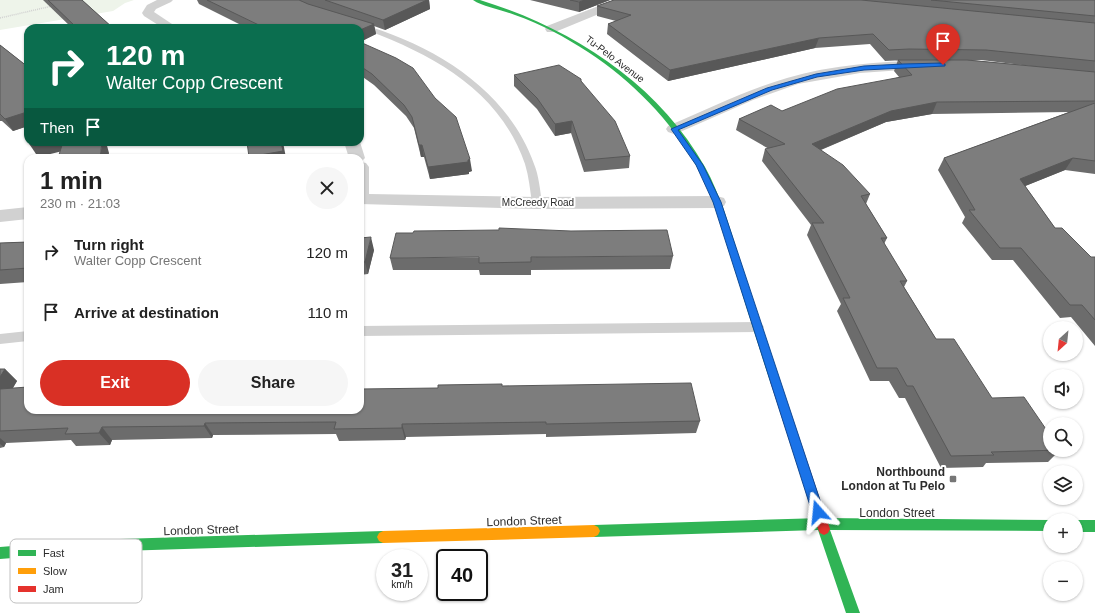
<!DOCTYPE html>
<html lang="en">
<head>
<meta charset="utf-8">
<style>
	body { margin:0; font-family:Helvetica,sans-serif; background:#f6f6f6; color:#222; height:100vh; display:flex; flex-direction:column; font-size:15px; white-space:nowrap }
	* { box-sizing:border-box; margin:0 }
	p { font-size:13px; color:#767676 }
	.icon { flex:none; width:22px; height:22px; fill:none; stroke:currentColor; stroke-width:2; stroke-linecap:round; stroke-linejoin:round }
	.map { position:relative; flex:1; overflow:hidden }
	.side { position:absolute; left:24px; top:154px; width:340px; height:260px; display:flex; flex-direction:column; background:#fff; border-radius:12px; box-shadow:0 1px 3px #0004 }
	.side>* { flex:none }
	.banner { position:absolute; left:24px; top:24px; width:340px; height:122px; border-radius:12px; box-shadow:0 1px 3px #0004; background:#0b6e4f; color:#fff; overflow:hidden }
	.needle { width:26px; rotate:207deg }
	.fabs { position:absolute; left:1043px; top:321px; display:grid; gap:8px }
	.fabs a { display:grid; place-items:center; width:40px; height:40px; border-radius:50%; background:#fff; box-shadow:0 1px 3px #0004; font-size:20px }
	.speed { position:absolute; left:376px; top:549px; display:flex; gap:8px; font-size:20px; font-weight:700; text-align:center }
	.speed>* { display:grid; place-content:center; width:52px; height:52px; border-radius:50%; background:#fff; box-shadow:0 1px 3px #0004; line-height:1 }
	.speed small { font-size:10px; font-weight:400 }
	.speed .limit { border:2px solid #111; border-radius:6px; background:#fff; color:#111 }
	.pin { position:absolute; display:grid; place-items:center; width:34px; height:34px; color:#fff; margin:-41px -17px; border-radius:50% 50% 50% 0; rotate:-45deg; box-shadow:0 0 4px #0007 }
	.pin .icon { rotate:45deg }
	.me { position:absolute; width:44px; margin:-22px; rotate:342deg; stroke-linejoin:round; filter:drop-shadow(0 0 3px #0008) }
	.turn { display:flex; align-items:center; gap:14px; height:84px; padding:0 16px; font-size:18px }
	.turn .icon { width:52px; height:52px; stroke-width:2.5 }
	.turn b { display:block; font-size:28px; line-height:34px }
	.then { display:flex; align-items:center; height:38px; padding:0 16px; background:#0003; gap:8px; font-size:15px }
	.round { display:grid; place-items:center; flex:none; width:42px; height:42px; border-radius:21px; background:#f6f6f6 }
	.overview { display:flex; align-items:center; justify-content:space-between; height:68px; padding:0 16px }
	h1 { font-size:24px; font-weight:800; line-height:30px }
	.action { display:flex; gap:8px; margin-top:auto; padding:8px 16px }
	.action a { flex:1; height:46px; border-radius:24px; background:#d93025; color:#fff; font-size:16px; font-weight:800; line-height:46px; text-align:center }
	.action a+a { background:#f6f6f6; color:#222 }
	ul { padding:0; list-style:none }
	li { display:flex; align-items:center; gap:12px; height:60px; padding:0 16px }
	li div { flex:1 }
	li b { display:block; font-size:15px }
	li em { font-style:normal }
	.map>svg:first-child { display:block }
</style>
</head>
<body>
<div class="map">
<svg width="1095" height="613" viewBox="0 0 1095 613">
	<rect width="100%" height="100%" fill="#fff"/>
	<polygon fill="#eef4ea" points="0,0 134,0 125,3 113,11 0,30"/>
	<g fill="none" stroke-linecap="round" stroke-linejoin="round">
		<polyline stroke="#d1d1d1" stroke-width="1.5" stroke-dasharray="1 1" stroke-linecap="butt" points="0,18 52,6"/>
		<g fill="#d1d1d1" fill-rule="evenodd">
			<path d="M360 24C433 44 508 90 534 164 539 176 540 190 542 203L541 205 537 206 532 203C530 190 529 177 525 164 499 88 428 52 358 27L357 26Z"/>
			<polygon points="758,322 762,324 764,327 762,330 758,332 360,336 360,326"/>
			<polygon points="28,331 28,341 0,344 0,334"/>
		</g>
		<g fill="#d1d1d1" fill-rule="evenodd">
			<polygon points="157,0 173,0 171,2 156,9 154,12 178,28 163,28 144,16 142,13 147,5"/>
			<polygon points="614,0 630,0 628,2 555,32 547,32 545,29 547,26"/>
			<path d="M926 61 931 62 933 65 931 68 860 73 798 84 753 100 680 132 674 134 668 132 666 129 668 126C708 109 746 90 787 78 832 65 879 61 926 61Z"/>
			<polygon points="344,142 360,142 365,158 361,162 366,163 369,167 369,194 537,197 717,196 724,198 726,202 724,206 717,208 537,209 360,204 360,158 349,158"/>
			<polygon points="28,207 28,219 0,222 0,210"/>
		</g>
		<g fill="#30b455" fill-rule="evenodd">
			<path d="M473 0H480C571 28 657 82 705 167 721 196 730 229 740 260 753 301 767 341 780 381L779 384 775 385 771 384 770 381C757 341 744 300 732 260 722 229 713 195 697 167 671 120 632 81 588 52 565 37 541 24 515 15 503 10 483 7 473 0Z"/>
			<polygon points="822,518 1052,520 1050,520 1050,531 830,530 860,613 846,613 818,530 594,537 590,535 588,531 590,527 594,525"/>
			<rect x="1076" y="520" width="19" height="12"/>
			<polygon points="383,531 387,533 389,537 387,541 383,543 88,552 0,559 0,547 88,540"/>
		</g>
		<polygon fill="#ff9f0a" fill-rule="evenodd" points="594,525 598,527 600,531 598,535 594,537 383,543 379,541 377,537 379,533 383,531"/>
		<polygon fill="#e5322d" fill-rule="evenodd" points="775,377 779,378 780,381 830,529 828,533 824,535 820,533 818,529 770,381 771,378"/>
	</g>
	<g fill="#6c6c6c" fill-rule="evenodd">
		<polygon points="43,0 82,0 113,28 72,28"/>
		<polygon points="197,0 429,0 430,9 385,30 374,26 376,34 360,42 360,28 247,28 199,4"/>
		<polygon points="530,0 610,0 579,12"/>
		<path d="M614 0H1095V174L1065 170 1025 186 1055 228 1091 257H1095V346L1071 317 1060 318 1013 260H992L962 223 965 217 938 170 944 158 1069 112 932 114 886 122 821 150 870 194 866 204 887 238 884 244 907 281 904 287 936 339 992 398 1060 450 1048 462 986 463 983 467 941 468 905 398H899L889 381H870L837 311 841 304 807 235 811 225 762 161 765 149H769L736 130 739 119 782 111 899 77 894 71 898 60H944H905L885 61 870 44 815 48 668 81 607 34 608 24 616 21 597 16V6ZM971 60H981L1030 66Z"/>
		<polygon points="360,42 472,171 469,172 469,174 430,179 424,157 421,157 414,128 406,116 374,85 360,75"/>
		<polygon points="0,45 28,67 28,126 13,131 2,121 0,121"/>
		<polygon points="514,75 581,81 630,156 629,168 584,172 571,133 555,136 537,109 514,86"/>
		<polygon points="360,238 374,250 368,274 360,275"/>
		<polygon points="28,242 28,282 0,284 0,243"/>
		<polygon points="673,256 670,269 531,270 531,275 480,275 479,270 393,270 390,258"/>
		<polygon points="0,369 5,369 17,381 13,388 28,410 438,388 502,386 700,421 696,433 546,437 546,434 406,437 405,440 339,441 336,434 213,435 212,438 112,440 110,445 76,446 71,440 6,443 4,447 0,448"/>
	</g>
	<g fill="#585858">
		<polygon points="427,0 429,0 430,9 385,30 383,20"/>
		<polygon points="585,0 610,0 579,12 579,2"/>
		<polygon points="374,24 376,34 360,42 360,30"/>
		<polygon points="819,38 815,48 668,81 670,70"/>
		<polygon points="937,102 932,114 886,122 808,155 812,144 891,111"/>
		<polygon points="27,112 28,113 28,126 13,131 5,119"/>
		<polygon points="572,121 571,133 555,136 555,124"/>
		<polygon points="43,142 67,142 71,149 38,157 30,145"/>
		<polygon points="102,142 106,142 109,153 108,158 100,158"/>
		<polygon points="281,142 283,142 286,158 249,158 249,157"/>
		<polygon points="419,145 422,145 424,157 421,157"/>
		<polygon points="1073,158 1065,170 1013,191 1020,179"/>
		<polygon points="470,159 472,171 469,172 469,174 430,179 428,167"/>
		<polygon points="371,237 374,250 368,274 365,262"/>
		<polygon points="5,369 17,381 4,402 0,398 0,377"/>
		<polygon points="205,423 213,435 212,438 204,426"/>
		<polygon points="402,424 406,437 405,440 402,428"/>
		<polygon points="102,427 112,440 110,445 99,433"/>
		<polygon points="0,438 6,443 4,447 0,444"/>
	</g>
	<g fill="#7d7d7d" stroke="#585858">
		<polygon points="48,0 82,0 113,28 77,28"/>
		<polygon points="207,0 299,0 308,4 374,24 360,30 360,28 265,28"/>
		<polygon points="325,0 427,0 383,20"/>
		<polygon points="570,0 585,0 579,2"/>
		<polygon points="614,0 861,0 1095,23 1095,61 986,50 909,49 889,50 873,34 819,38 670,70 608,24 631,15 597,6"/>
		<polygon points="931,0 1095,0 1095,16"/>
		<polygon points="360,42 396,58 413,68 435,98 456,117 470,159 468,160 468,162 428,167 422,145 419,145 412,117 404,105 372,74 360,66"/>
		<polygon points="0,45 28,67 28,120 27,112 5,119 0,114"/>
		<polygon points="898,60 967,60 1095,72 1095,101 937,102 891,111 812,144 843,165 870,194 861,196 887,238 881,238 907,281 900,281 936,339 954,339 992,398 1024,397 1050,435 1050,450 1060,450 991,452 994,455 951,456 913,386 907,386 897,368 877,368 843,298 850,298 812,223 824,223 765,149 785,144 739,119 771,105 782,111 837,89 912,75"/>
		<polygon points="559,65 581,79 581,81 615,121 630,156 585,160 572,121 555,124 537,98 514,75"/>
		<polygon points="1095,103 1095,161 1073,158 1020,179 1055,228 1062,228 1091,257 1095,257 1095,320 1082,305 1070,305 1021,248 1000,248 969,210 975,210 944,158"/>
		<polygon points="30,142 43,142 30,145"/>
		<polygon points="63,142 102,142 100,158 58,158"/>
		<polygon points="247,142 281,142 283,151 249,157"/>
		<polygon points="499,228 571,231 667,230 673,256 531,257 531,262 479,263 479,257 390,258 396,233 413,233 414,231 499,230"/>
		<polygon points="371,237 365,262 360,262 360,238"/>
		<polygon points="28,242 28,268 0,270 0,243"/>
		<polygon points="0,369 5,369 0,377"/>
		<polygon points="691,383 700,421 546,424 546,422 402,424 402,428 334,429 336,422 205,423 204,426 102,427 99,433 65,434 68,428 0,431 0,389 28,387 28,410 360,410 360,389 438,388 438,385 502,384 502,386"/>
	</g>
	<polygon fill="#1a73e8" stroke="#114b97" points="943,63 945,64 945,66 864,70 817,77 772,90 678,130 703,165 721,202 824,512 822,516 818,518 814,516 812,512 713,202 696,165 671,129 767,88 816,74 864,66 903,64"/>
	<rect fill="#767676" stroke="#fff" stroke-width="1.5" x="949" y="475" width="8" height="8" rx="2"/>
	<g text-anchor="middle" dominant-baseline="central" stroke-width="4" stroke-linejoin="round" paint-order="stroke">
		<g font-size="10" fill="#2c2c2c" stroke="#fff">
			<text transform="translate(615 59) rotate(37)">Tu-Pelo Avenue</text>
			<text x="538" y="202">McCreedy Road</text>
		</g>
		<g font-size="12" font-weight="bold" fill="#2c2c2c" stroke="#fff" text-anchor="end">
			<text x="945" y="472">Northbound<tspan x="945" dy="14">London at Tu Pelo</tspan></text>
		</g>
		<g font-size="12" fill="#2c2c2c" stroke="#fff">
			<text x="897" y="513">London Street</text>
			<text transform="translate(524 521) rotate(-2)">London Street</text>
			<text transform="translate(201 530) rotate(-2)">London Street</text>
		</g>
	</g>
	<rect x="10" y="539" width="132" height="64" rx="6" fill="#fff" stroke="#c0c0c0" stroke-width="1"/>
	<rect x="18" y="550" width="18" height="6" fill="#30b455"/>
	<rect x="18" y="568" width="18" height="6" fill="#ff9f0a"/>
	<rect x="18" y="586" width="18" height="6" fill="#e5322d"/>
	<g font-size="11" fill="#2c2c2c">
		<text x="43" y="557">Fast</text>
		<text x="43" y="575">Slow</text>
		<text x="43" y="593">Jam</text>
	</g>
</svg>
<div class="fabs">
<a><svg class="needle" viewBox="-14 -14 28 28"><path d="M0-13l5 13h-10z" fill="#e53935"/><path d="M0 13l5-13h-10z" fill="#767676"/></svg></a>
<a><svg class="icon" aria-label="sound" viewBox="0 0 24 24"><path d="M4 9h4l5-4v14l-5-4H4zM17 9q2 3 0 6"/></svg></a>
<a><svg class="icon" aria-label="search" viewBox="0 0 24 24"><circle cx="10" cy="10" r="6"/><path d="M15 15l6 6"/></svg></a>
<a><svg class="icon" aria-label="layers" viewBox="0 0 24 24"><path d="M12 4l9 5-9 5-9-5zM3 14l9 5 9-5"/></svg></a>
<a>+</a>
<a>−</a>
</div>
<div class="speed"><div>31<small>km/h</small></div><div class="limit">40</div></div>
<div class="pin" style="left:943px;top:65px;background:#d93025"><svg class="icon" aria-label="arrive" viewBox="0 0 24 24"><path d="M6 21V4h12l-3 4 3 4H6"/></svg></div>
<svg class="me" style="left:818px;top:512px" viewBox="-20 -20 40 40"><path d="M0-17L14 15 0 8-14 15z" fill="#1a73e8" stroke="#fff" stroke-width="4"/></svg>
<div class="banner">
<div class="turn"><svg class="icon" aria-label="right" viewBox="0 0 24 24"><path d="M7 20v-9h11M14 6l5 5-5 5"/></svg><div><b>120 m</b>Walter Copp Crescent</div></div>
<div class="then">Then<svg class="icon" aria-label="arrive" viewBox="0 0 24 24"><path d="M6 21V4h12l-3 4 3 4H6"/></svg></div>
</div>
<section class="side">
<div class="overview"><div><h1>1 min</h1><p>230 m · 21:03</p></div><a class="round"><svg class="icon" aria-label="close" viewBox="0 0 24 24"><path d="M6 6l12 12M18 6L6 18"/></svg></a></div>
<ul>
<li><svg class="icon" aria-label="right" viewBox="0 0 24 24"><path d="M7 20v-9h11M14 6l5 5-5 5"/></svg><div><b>Turn right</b><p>Walter Copp Crescent</p></div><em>120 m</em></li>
<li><svg class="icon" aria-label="arrive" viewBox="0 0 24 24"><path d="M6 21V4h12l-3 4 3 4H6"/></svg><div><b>Arrive at destination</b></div><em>110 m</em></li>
</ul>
<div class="action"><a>Exit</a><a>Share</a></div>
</section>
</div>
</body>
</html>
